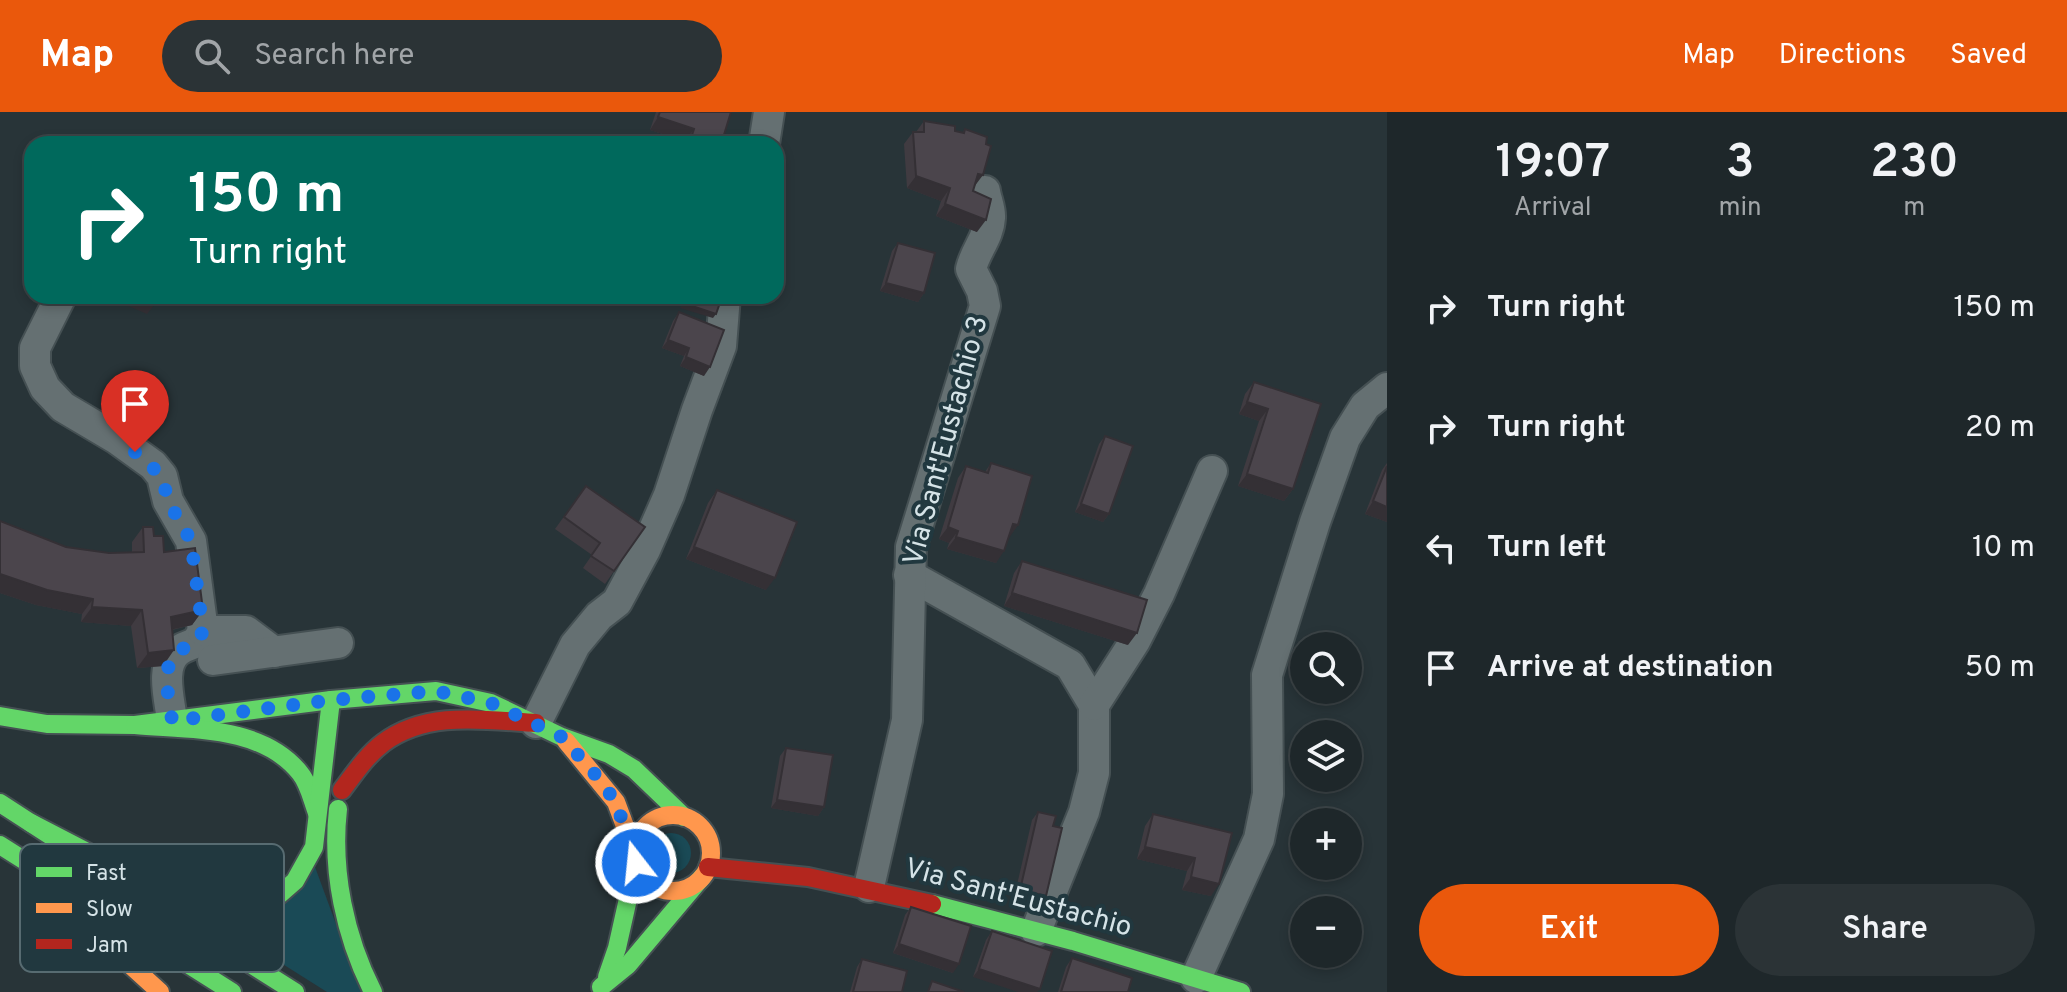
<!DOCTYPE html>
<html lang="en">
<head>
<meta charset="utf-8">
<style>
	body { margin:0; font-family:Overpass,sans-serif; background:#2b3336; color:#f1f3f6; height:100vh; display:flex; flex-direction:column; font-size:30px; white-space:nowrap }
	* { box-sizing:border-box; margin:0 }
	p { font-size:26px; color:#a1a5a8 }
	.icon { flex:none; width:44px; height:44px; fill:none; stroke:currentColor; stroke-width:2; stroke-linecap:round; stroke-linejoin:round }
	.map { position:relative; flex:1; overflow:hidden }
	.details { display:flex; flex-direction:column; background:#1e272a; width:680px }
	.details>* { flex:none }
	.banner { position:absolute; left:24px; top:24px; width:760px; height:168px; border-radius:24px; box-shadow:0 4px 12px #0003,0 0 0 2px #3c4447; background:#00695c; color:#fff; overflow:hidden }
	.buttons { position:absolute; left:1290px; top:520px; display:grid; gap:16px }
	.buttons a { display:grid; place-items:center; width:72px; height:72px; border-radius:50%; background:#1e272a; box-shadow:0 4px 12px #0003,0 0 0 2px #3c4447; font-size:40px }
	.pin { position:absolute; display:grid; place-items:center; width:68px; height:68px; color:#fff; margin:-82px -34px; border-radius:50% 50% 50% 0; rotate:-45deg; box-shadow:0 0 8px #0007 }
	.pin .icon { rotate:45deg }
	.me { position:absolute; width:88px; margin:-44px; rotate:344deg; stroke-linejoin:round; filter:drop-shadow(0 0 6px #0008) }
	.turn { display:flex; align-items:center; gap:28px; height:168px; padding:0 32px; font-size:36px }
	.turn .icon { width:104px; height:104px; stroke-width:2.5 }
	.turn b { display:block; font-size:56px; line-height:68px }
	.eta { display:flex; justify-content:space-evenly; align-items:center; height:136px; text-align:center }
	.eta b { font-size:48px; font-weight:600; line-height:56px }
	.button { display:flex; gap:16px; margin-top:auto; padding:16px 32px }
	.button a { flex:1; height:92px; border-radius:48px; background:#ea580c; color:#fff; font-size:32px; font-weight:600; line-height:92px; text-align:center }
	.button a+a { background:#2b3336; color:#f1f3f6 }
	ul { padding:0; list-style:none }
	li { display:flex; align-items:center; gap:24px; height:120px; padding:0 32px }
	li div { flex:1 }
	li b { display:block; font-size:30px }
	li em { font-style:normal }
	header { display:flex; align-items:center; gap:48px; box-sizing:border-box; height:112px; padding:0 40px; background:#ea580c; color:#fff }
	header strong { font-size:38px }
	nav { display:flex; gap:44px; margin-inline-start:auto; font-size:28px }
	.search { width:560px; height:72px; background:#2b3336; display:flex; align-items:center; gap:20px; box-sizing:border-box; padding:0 28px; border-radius:44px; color:#a1a5a8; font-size:30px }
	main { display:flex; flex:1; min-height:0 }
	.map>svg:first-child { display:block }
</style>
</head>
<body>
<header>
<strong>Map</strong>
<div class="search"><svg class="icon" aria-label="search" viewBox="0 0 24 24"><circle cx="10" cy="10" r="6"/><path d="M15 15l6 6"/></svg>Search here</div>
<nav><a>Map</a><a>Directions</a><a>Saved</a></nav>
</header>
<main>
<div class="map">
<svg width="1387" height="880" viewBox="0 0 1387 880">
	<rect width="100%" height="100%" fill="#283438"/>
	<g fill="#1a4a56">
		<circle cx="671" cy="741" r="20"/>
		<polygon points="315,755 361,880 327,880 219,812"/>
	</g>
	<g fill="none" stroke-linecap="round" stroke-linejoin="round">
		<defs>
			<g id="street">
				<polyline points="764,32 769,0"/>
				<path d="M61 184 35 236V254L45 276 63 295 117 327 153 353 162 364 168 389 191 429 203 519C193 538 192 529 178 539 159 554 170 588 172 609"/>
				<polyline points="909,463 1070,553 1094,593 1094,661 1084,700 1036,819"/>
				<polyline points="203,519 246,519 274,540"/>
				<polyline points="213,548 338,531"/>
				<polyline points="1094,593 1135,529 1159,482 1212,359"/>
				<polyline points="536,611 575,533 599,504 617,490 645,438 669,383 697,298 721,234 725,184"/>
				<path d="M869 775 907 608 911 435 985 194 982 179 971 157C975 139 989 125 990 106 991 98 986 87 985 79"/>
				<polyline points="1196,866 1259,727 1268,682 1267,563 1315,410 1345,326 1365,294 1387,276"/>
			</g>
			<g id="fast">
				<polyline points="0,604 47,612 135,613 331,588 436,579 491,591 562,625 609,642 634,657 684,705"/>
				<path d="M135 613C189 618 262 613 300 661 309 672 312 688 317 701"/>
				<polyline points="0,691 57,728"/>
				<path d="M338 697C331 759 345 825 373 880"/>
				<polyline points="31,711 201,799 240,799 271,790 295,769 314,735 331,588"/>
				<polyline points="0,733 232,880"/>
				<polyline points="932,792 1073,829 1241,880"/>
				<polyline points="165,798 295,880"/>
				<polyline points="607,865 617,836 636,751"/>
				<polyline points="601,875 628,853 703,764"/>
			</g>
			<g id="slow">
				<polyline points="566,629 616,690 635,741"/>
				<circle cx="673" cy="741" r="38"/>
				<polyline points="82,809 160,880"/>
			</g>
			<g id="jam">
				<path d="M342 678C355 661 366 644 383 631 427 598 485 608 536 611"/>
				<polyline points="708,755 808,765 932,792"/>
			</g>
		</defs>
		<use href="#street" stroke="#455053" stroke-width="34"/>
		<use href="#fast" stroke="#455053" stroke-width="22"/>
		<use href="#slow" stroke="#455053" stroke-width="22"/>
		<use href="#jam" stroke="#455053" stroke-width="22"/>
		<use href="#street" stroke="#657072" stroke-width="30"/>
		<use href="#fast" stroke="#63d668" stroke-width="18"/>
		<use href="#slow" stroke="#ff974d" stroke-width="18"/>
		<use href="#jam" stroke="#b3261e" stroke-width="18"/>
	</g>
	<g fill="#403b41">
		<polygon points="656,0 731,0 723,26 728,32 685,32 685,29 650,18"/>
		<polygon points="924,9 962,21 965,17 974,75 973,79 977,120 936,104 941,89 907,76 904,32 913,20 916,20"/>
		<polygon points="898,131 924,181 918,190 880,179 892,139"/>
		<polygon points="679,200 704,264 680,254 684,244 662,236 673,209"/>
		<polygon points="1254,270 1321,292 1293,377 1284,389 1238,374 1259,309 1239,302 1245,282"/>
		<polygon points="1105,324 1109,402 1103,410 1075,400 1099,332"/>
		<polygon points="991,351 1018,413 1008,425 996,451 947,437 949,431 939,427 958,366 966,354 985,360"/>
		<polygon points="1387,351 1387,410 1365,402 1382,358"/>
		<polygon points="586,374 645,415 605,472 583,456 592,443 555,417"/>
		<polygon points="717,378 766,478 686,447 708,391"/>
		<polygon points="0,409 66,435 109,441 132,441 132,430 143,415 154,424 203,498 192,513 172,518 163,554 137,556 131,514 81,510 82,502 36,493 0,481"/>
		<polygon points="1022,449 1128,533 1004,494 1014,461"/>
		<polygon points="786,636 824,695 818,704 771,696 780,644"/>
		<polygon points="1038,700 1053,714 1040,792 1014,786 1032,708"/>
		<polygon points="1153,702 1232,721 1211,784 1182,778 1187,759 1137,747 1145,714"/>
		<polygon points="911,795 953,861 893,841 905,803"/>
		<polygon points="992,819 1052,839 973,865 986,828"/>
		<polygon points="1072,846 1128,880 1058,880 1066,855"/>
		<polygon points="862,847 902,880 850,880 857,855"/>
	</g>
	<g fill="#343035">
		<polygon points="658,5 694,17 685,29 650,18"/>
		<polygon points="978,62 983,63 974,75"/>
		<polygon points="916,64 950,76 941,89 907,76"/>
		<polygon points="945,92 986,108 977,120 936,104"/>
		<polygon points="886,171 924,181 918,190 880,179"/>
		<polygon points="105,184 161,184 147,202"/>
		<polygon points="683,191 716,202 713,206 680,196"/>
		<polygon points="668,228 689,236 684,244 662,236"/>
		<polygon points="686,245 710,255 704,264 680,254"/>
		<polygon points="1247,290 1268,297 1259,309 1239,302"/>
		<polygon points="1247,362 1293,377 1284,389 1238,374"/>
		<polygon points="1373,389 1387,395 1387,410 1365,402"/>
		<polygon points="1081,392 1109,402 1103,410 1075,400"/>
		<polygon points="1013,412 1018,413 1009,426 1004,424"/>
		<polygon points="948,415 958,419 949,431 939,427"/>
		<polygon points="956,425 1004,439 996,451 947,437"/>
		<polygon points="694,435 775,466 766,478 686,447"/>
		<polygon points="0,462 93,487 82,502 36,493 0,481"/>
		<polygon points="1012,481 1137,521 1128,533 1004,494"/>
		<polygon points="92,495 142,498 131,514 81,510"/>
		<polygon points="203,498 192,513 160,520 171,505"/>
		<polygon points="174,538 163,554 137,556 148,541"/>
		<polygon points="777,688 824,695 818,704 771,696"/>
		<polygon points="1145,735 1195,746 1187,759 1137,747"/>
		<polygon points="1191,765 1219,772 1211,784 1182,778"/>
		<polygon points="1020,778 1046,784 1040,792 1014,786"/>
		<polygon points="899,832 959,852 953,861 893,841"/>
		<polygon points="979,857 1040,877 1037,880 1018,880 973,865"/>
	</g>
	<g fill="#4b454c" stroke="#343035" stroke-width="2">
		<polygon points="660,0 731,0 723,26 729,28 728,32 689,32 694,17 658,5"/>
		<polygon points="924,9 955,14 955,19 964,21 965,17 987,25 986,32 991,34 983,63 978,62 973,79 991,87 986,108 945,92 950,76 916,64 913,20 924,20"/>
		<polygon points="898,131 935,141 924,181 886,171"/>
		<polygon points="131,184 160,184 153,193"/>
		<polygon points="686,184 719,184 722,185 716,202 683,191"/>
		<polygon points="679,200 724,218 710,255 686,245 689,236 668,228"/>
		<polygon points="1254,270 1321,292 1293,377 1247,362 1268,297 1247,290"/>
		<polygon points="1105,324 1133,334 1109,402 1081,392"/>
		<polygon points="991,351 1032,364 1018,413 1013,412 1004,439 956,425 958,419 948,415 966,354 988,361"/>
		<polygon points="1387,354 1387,395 1373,389"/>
		<polygon points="586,374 645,415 614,459 591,444 600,431 564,405"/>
		<polygon points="717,378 797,410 775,466 694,435"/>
		<polygon points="0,409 66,435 109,441 144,440 143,415 153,415 154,424 163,424 164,440 195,436 203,498 171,505 174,538 148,541 142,498 92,495 93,487 47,478 0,462"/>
		<polygon points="1022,449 1147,488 1137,521 1012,481"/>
		<polygon points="786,636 833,643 824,695 777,688"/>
		<polygon points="1038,700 1056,704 1053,714 1062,716 1046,784 1020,778"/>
		<polygon points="1153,702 1232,721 1219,772 1191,765 1195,746 1145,735"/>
		<polygon points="911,795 971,814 959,852 899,832"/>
		<polygon points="992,819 1052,839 1040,877 979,857"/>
		<polygon points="1072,846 1132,866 1128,880 1061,880"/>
		<polygon points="862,847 907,859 902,880 853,880"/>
		<polygon points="932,869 964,880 928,880"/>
	</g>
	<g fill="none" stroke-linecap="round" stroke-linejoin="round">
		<path stroke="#1a73e8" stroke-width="14" stroke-dasharray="0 25.2" d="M135 340 162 364 168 389 191 429 203 519 196 532C191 534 183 536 178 539 159 555 170 588 172 609L331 588 436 579 491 591 562 625 594 661 616 690 636 751"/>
	</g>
	<g text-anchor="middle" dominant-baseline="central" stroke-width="8" stroke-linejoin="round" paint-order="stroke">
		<g font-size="28" fill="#d5e3e7" stroke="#21383f">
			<text transform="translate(947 329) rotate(-75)">Via Sant'Eustachio 3</text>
			<text transform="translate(1018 787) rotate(15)">Via Sant'Eustachio</text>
		</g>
	</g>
	<rect x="20" y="732" width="264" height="128" rx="12" fill="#21383f" stroke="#576b71" stroke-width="2"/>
	<rect x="36" y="755" width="36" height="10" fill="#63d668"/>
	<rect x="36" y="791" width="36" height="10" fill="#ff974d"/>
	<rect x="36" y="827" width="36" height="10" fill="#b3261e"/>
	<g font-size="22" fill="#d5e3e7">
		<text x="86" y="768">Fast</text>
		<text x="86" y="804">Slow</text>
		<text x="86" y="840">Jam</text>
	</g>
</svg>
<div class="buttons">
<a><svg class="icon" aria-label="search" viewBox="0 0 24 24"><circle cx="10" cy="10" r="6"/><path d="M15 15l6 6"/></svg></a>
<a><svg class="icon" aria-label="layers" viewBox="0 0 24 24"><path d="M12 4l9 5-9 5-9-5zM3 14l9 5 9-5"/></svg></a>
<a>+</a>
<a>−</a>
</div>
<div class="pin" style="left:135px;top:340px;background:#d93025"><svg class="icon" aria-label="arrive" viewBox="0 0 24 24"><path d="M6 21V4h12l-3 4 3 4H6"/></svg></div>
<svg class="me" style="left:636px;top:751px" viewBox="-20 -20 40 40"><circle r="17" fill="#1a73e8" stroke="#fff" stroke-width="3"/><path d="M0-11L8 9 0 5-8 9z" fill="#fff"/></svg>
<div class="banner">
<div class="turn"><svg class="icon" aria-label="right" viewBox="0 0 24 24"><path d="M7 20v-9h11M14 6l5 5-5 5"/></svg><div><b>150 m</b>Turn right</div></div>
</div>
</div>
<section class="details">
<div class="eta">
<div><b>19:07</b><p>Arrival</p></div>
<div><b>3</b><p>min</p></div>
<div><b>230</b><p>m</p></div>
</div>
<ul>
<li><svg class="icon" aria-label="right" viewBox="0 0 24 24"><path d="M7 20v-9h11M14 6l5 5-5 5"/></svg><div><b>Turn right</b></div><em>150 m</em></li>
<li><svg class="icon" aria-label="right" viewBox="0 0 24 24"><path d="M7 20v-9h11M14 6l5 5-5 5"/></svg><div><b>Turn right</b></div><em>20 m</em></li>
<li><svg class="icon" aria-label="left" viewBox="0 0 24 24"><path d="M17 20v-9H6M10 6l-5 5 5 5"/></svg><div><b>Turn left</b></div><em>10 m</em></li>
<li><svg class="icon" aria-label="arrive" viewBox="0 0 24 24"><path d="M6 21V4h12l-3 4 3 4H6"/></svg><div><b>Arrive at destination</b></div><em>50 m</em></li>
</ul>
<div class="button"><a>Exit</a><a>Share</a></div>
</section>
</main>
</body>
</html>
